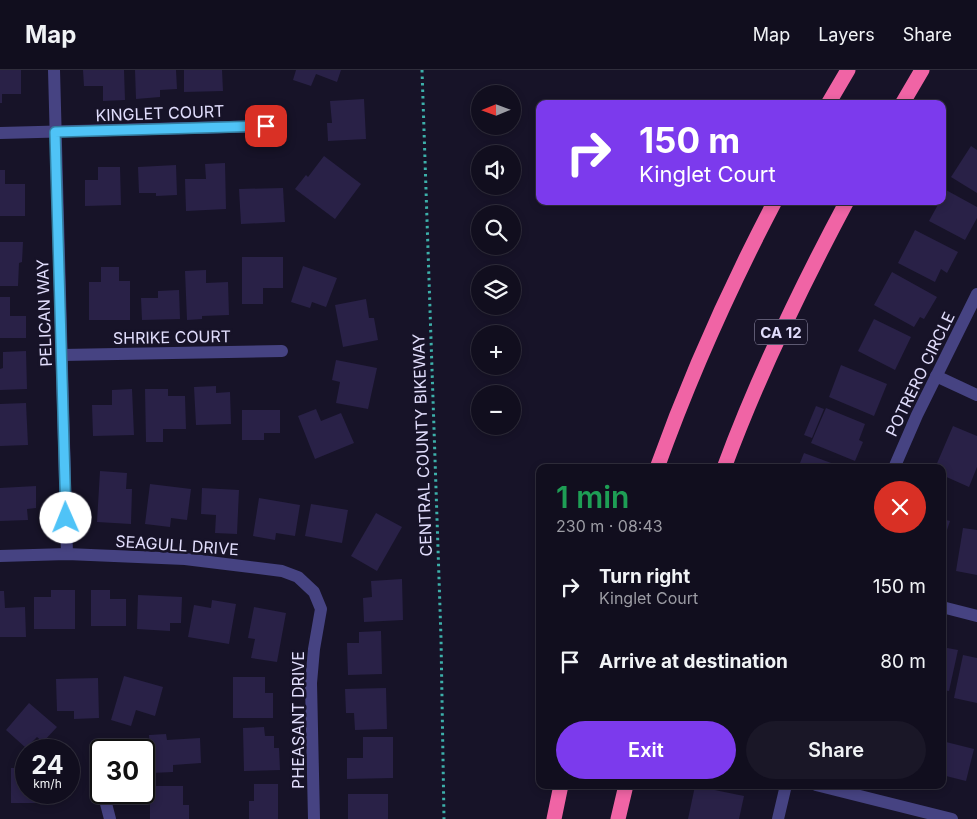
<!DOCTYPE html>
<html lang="en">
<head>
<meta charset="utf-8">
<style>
	body { margin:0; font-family:Inter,sans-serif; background:#1a1727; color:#f1f3f6; height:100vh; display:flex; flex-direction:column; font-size:19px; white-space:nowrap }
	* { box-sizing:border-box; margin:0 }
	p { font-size:16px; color:#9c9ca4 }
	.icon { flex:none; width:28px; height:28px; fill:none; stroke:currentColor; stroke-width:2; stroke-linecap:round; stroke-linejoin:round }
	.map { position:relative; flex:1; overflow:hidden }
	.details { position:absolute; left:536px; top:394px; width:410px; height:325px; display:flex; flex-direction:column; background:#110e1e; border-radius:10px; box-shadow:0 2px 8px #0003,0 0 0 1px #302e3c }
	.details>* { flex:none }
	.guide { position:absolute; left:536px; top:30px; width:410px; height:105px; border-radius:10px; box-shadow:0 2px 8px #0003,0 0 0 1px #302e3c; background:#7c3aed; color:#fff; overflow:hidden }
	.needle { width:32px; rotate:269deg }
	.controls { position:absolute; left:471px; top:15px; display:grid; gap:10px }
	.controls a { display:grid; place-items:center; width:50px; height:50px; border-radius:50%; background:#110e1e; box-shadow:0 2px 8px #0003,0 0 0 1px #302e3c; font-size:25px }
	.speed { position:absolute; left:15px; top:669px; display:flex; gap:10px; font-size:25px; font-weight:700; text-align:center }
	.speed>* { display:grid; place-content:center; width:65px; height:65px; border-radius:50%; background:#110e1e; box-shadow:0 2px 8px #0003,0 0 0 1px #302e3c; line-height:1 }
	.speed small { font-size:12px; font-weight:400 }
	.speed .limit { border:2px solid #111; border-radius:8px; background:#fff; color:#111 }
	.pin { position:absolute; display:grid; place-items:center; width:42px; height:42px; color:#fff; margin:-21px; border-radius:10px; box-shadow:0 2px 8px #0006 }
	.me { position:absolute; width:55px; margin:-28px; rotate:359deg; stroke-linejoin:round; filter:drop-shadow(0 0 4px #0008) }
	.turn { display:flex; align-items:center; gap:18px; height:105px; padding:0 20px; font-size:22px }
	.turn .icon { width:65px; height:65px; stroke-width:2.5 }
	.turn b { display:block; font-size:35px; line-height:42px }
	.round { display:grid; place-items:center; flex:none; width:52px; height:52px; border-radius:26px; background:#1a1727 }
	.head { display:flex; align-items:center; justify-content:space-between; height:85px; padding:0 20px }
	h1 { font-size:30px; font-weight:600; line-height:38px; color:#1e9e55 }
	.primary-button { display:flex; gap:10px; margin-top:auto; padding:10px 20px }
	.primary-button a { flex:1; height:58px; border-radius:30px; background:#7c3aed; color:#fff; font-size:20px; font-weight:600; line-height:58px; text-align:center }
	.primary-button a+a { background:#1a1727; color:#f1f3f6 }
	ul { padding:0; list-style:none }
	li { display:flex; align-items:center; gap:15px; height:75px; padding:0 20px }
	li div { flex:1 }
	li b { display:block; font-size:19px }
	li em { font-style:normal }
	header { display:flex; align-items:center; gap:30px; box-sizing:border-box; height:70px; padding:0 25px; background:#110e1e; border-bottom:1px solid #302e3c }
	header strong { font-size:24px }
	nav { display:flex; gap:28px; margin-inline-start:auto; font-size:18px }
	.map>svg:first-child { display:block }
</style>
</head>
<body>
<header>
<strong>Map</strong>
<nav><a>Map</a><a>Layers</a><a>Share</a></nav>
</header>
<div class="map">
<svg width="977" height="749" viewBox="0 0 977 749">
	<rect width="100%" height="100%" fill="#171328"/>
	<g fill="#292147">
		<polygon points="0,0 21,0 21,24 2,24 2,33 0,33"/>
		<polygon points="83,0 124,0 125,30 103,31 103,16 84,16"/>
		<polygon points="135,0 176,0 177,19 160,20 160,27 136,29"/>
		<polygon points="184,0 222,0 223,21 184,22"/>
		<polygon points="296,0 341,0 337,12 316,4 311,16 293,10"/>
		<polygon points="364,29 366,69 328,71 327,53 332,53 330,31"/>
		<polygon points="971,76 977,80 977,123 951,107"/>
		<polygon points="324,86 361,114 335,149 295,119 306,105 308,107"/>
		<polygon points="225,93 226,139 186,141 185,109 206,109 205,94"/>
		<polygon points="176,95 177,125 156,126 156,123 139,123 138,97"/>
		<polygon points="98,97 120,97 121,135 85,136 85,110 98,110"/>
		<polygon points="0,100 5,100 5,114 25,114 25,146 0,146"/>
		<polygon points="283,118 285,152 241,154 239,119"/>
		<polygon points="946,120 977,137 977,148 965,170 929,151 940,131 942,131 942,126"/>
		<polygon points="915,160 958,182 947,203 941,199 935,212 898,193"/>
		<polygon points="0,172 23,172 22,192 19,193 18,216 0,216"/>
		<polygon points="242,187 283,187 283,218 263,218 263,234 242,234"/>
		<polygon points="303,196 337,208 326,237 312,232 310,238 291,232"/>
		<polygon points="101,197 119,197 119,211 130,211 130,250 89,250 89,212 101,212"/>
		<polygon points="206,200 206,213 228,212 229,245 202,246 202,249 187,250 185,201"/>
		<polygon points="892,202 937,227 924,249 920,247 914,257 874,235"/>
		<polygon points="179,220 180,249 142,250 141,228 158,228 158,221"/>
		<polygon points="0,227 10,227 10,246 26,246 26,268 0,268"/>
		<polygon points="366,229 369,248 374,248 378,270 343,277 335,235"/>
		<polygon points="874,249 911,267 895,300 858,281"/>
		<polygon points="26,281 27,319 0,320 0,299 3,298 3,282"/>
		<polygon points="336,290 377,298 368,339 336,333 340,312 332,310"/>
		<polygon points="841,295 887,314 874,346 829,327"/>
		<polygon points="216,316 216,323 230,322 231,354 196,355 194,317"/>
		<polygon points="132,319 134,365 93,366 92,335 112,335 112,320"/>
		<polygon points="145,319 168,319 168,326 185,326 186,359 163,359 163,372 146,372"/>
		<polygon points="26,333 28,375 0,376 0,334"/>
		<polygon points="816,336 824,339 812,368 804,365"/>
		<polygon points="826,338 865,354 859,370 863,372 855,391 811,373"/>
		<polygon points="316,339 321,351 341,343 354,373 315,389 298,346"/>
		<polygon points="242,340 280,340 280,363 264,363 264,370 242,370"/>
		<polygon points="953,356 977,366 977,397 969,417 942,405 942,398 935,398"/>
		<polygon points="804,383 842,397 842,398 798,398"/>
		<polygon points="100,401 127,403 126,419 132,419 131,454 97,452"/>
		<polygon points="150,414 191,419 187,450 171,448 170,457 145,454"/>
		<polygon points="36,416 36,438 27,439 28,450 0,451 0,418"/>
		<polygon points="202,418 239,420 237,464 215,463 216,445 201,444"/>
		<polygon points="259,428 300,435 295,466 276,463 275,470 253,466"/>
		<polygon points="311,434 348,440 342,473 305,466"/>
		<polygon points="376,443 402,457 377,501 351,486"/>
		<polygon points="942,449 950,451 943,472 942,472"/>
		<polygon points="963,458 977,460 977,505 956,501"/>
		<polygon points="402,509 403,550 364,552 363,528 372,527 371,511"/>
		<polygon points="51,520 75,520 75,559 34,559 34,527 51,527"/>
		<polygon points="91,520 110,520 110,529 126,529 126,556 91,556"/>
		<polygon points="0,521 4,521 5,538 25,537 26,567 0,567"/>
		<polygon points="138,525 182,527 181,553 170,553 170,561 137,559"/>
		<polygon points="212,530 236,534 229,574 188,567 194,535 211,538"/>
		<polygon points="254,537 286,543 277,592 251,588 255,569 248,568"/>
		<polygon points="381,561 382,604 348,605 347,573 359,573 359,562"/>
		<polygon points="942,577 958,580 949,621 942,620"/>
		<polygon points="963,585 977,588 977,633 954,628"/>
		<polygon points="124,606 163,617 155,646 136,640 131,656 111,650"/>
		<polygon points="233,607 265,607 265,623 273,623 273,648 233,648"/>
		<polygon points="98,608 99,648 74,649 74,641 57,641 56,609"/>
		<polygon points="386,618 387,659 355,660 354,643 346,643 345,619"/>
		<polygon points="29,633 57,657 43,672 37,667 26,678 6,660"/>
		<polygon points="264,657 265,666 274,666 274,678 279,678 280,700 244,701 243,658"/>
		<polygon points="166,664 167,670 200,668 201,693 173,695 173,702 151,703 149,665"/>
		<polygon points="363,667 393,667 393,708 347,709 347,688 363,688"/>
		<polygon points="942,671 974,679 966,711 942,705"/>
		<polygon points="11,698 26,698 26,722 46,722 46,733 11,733"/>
		<polygon points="254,714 278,714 278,749 249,749 249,731 254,731"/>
		<polygon points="150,716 183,716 183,735 189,735 189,749 150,749"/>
		<polygon points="695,716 744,726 739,749 688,749"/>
		<rect x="348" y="724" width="40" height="25"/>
	</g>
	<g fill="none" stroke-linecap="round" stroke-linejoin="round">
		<polyline stroke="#3db0aa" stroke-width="3" stroke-dasharray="2.5 4" stroke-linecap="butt" points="422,0 441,568 444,749"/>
		<g stroke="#464382" stroke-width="12">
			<polyline points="54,0 67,484"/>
			<polyline points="0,63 266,56"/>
			<polyline points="62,285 282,281"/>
			<polyline points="936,306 977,325"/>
			<polyline points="894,398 917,345 977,224"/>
			<polyline points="0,486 67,484 185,489 282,501 298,507 314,522 321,539 314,579 311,613 314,749"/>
			<polyline points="942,537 977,546"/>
			<polyline points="96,699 101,716"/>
			<polyline points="816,715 952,749"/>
			<polyline points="103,722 110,749"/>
			<polyline points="778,749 786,715"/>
		</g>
		<g stroke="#f064a5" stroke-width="15">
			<polyline points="828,34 848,0"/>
			<polyline points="902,34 922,0"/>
			<path d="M657 398C690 306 730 217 775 131"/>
			<path d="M724 398C758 306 801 217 847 131"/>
			<polyline points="554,749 561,715"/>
			<polyline points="618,749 626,715"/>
		</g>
	</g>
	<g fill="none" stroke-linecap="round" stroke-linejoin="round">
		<defs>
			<polyline id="route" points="66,448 55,62 266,56"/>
		</defs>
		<use href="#route" stroke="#337fa1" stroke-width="12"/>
		<use href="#route" stroke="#4fc3f7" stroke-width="9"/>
	</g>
	<g text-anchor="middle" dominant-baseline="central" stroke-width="5" stroke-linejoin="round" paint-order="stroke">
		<rect fill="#171328" stroke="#a4a0bc" stroke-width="1" x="755" y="249.5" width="52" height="25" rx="4"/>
		<g font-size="15" font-weight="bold" fill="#e1ddfc">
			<text x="781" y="262">CA 12</text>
		</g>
		<g font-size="16" fill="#e1ddfc" stroke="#171328">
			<text transform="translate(160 43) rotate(-2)">KINGLET COURT</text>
			<text transform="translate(44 243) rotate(-92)">PELICAN WAY</text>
			<text transform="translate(172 267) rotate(-1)">SHRIKE COURT</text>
			<text transform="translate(920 304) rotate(-64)">POTRERO CIRCLE</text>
			<text transform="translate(422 375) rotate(-92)">CENTRAL COUNTY BIKEWAY</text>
			<text transform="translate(177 475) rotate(4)">SEAGULL DRIVE</text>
			<text transform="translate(298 650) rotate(-90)">PHEASANT DRIVE</text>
		</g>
	</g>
</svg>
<div class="controls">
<a><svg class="needle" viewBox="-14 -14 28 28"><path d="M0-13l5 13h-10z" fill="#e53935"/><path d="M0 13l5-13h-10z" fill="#9c9ca4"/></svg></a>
<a><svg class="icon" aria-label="sound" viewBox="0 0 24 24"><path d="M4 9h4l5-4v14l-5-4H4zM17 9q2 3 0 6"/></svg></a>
<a><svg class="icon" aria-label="search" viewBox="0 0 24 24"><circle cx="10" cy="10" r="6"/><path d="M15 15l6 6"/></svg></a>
<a><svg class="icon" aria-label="layers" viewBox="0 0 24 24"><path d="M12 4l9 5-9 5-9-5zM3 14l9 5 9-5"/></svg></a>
<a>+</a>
<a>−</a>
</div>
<div class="speed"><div>24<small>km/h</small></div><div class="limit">30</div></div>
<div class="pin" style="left:266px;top:56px;background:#d93025"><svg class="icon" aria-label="arrive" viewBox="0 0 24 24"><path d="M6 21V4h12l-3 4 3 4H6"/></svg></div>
<svg class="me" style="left:66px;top:448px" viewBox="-20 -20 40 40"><circle r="19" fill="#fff"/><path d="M0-13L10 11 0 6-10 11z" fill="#4fc3f7"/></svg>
<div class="guide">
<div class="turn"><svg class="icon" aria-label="right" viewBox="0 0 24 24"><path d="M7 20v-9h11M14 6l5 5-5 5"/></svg><div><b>150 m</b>Kinglet Court</div></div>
</div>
<section class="details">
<div class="head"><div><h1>1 min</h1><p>230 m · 08:43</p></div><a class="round" style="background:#d93025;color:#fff"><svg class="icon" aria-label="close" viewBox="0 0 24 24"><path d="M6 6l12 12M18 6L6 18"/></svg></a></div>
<ul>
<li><svg class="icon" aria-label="right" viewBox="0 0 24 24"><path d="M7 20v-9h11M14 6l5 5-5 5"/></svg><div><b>Turn right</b><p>Kinglet Court</p></div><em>150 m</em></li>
<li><svg class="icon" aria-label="arrive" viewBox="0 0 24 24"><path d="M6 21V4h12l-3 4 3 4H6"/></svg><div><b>Arrive at destination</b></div><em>80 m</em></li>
</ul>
<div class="primary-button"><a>Exit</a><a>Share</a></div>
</section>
</div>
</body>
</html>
